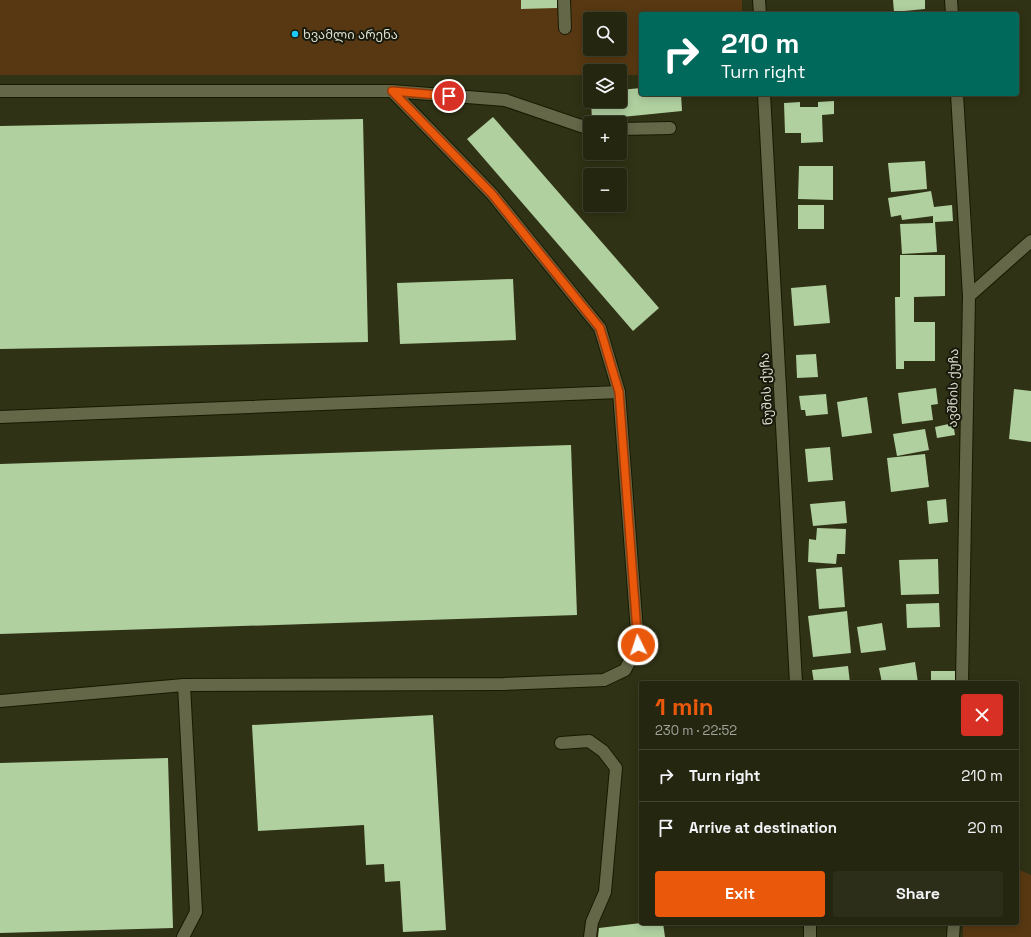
<!DOCTYPE html>
<html lang="en">
<head>
<meta charset="utf-8">
<style>
	body { margin:0; font-family:"Space Grotesk","Noto Sans Georgian",sans-serif; background:#2c2e19; color:#f1f3f6; height:100vh; display:flex; flex-direction:column; font-size:15px; white-space:nowrap }
	* { box-sizing:border-box; margin:0 }
	p { font-size:13px; color:#a3a59f }
	.icon { flex:none; width:22px; height:22px; fill:none; stroke:currentColor; stroke-width:2; stroke-linecap:round; stroke-linejoin:round }
	.map { position:relative; flex:1; overflow:hidden }
	.drawer { position:absolute; left:639px; top:681px; width:380px; height:244px; display:flex; flex-direction:column; background:#242610; border-radius:4px; box-shadow:0 2px 10px #0003,0 0 0 1px #414330 }
	.drawer>* { flex:none }
	.banner { position:absolute; left:639px; top:12px; width:380px; height:84px; border-radius:4px; box-shadow:0 2px 10px #0003,0 0 0 1px #414330; background:#00695c; color:#fff; overflow:hidden }
	.fabs { position:absolute; left:583px; top:12px; display:grid; gap:8px }
	.fabs a { display:grid; place-items:center; width:44px; height:44px; border-radius:4px; background:#242610; box-shadow:0 2px 10px #0003,0 0 0 1px #414330; font-size:20px }
	.pin { position:absolute; display:grid; place-items:center; width:34px; height:34px; color:#fff; margin:-17px; border:2px solid #fff; border-radius:50%; box-shadow:0 1px 4px #0007 }
	.me { position:absolute; width:44px; margin:-22px; rotate:356deg; stroke-linejoin:round; filter:drop-shadow(0 0 3px #0008) }
	.turn { display:flex; align-items:center; gap:14px; height:84px; padding:0 16px; font-size:18px }
	.turn .icon { width:52px; height:52px; stroke-width:2.5 }
	.turn b { display:block; font-size:28px; line-height:34px }
	.round { display:grid; place-items:center; flex:none; width:42px; height:42px; border-radius:4px; background:#2c2e19 }
	.overview { display:flex; align-items:center; justify-content:space-between; height:68px; padding:0 16px }
	h1 { font-size:24px; font-weight:800; line-height:30px; color:#ea580c }
	.primary-button { display:flex; gap:8px; margin-top:auto; padding:8px 16px }
	.primary-button a { flex:1; height:46px; border-radius:4px; background:#ea580c; color:#fff; font-size:16px; font-weight:800; line-height:46px; text-align:center }
	.primary-button a+a { background:#2c2e19; color:#f1f3f6 }
	ul { padding:0; list-style:none }
	li { display:flex; align-items:center; gap:12px; height:52px; padding:0 16px; border-top:1px solid #414330 }
	li div { flex:1 }
	li b { display:block; font-size:15px }
	li em { font-style:normal }
	.map>svg:first-child { display:block }
</style>
</head>
<body>
<div class="map">
<svg width="1031" height="937" viewBox="0 0 1031 937">
	<rect width="100%" height="100%" fill="#303215"/>
	<g fill="#573812" fill-rule="evenodd">
		<path d="M0 0H742V14H641V75H620V71H590V75H0ZM590 19H620V49H590Z"/>
		<polygon points="1017,869 1031,875 1031,937 963,937 963,923 1017,923"/>
	</g>
	<g fill="#b0d0a0">
		<polygon points="521,0 557,0 557,8 521,9"/>
		<polygon points="893,0 925,0 925,9 894,12"/>
		<polygon points="641,88 641,94 681,94 682,111 592,120 591,101 620,101 620,90"/>
		<polygon points="834,101 834,114 822,115 823,142 801,143 801,133 785,133 784,103 800,102 800,107 818,107 818,102"/>
		<polygon points="493,117 659,308 633,331 467,139"/>
		<polygon points="363,119 368,342 0,349 0,126"/>
		<polygon points="925,161 927,189 891,192 888,163"/>
		<polygon points="799,166 833,166 833,200 798,199"/>
		<polygon points="931,191 934,207 952,205 953,221 935,222 937,252 902,254 900,224 933,223 933,216 902,220 901,215 891,217 888,198"/>
		<rect x="798" y="205" width="26" height="24"/>
		<polygon points="900,255 945,255 945,296 914,297 914,322 935,322 935,361 904,361 904,369 896,369 895,297 900,297"/>
		<polygon points="513,279 516,340 400,344 397,283"/>
		<polygon points="826,285 830,323 794,326 791,288"/>
		<polygon points="816,354 818,377 797,378 796,355"/>
		<polygon points="936,388 938,404 931,405 933,420 902,424 898,393"/>
		<polygon points="1014,389 1031,391 1031,442 1009,439"/>
		<polygon points="826,394 828,414 806,416 805,410 801,410 799,396"/>
		<polygon points="867,397 872,433 842,437 837,402"/>
		<polygon points="953,423 955,435 937,438 935,427"/>
		<polygon points="925,429 929,450 897,456 893,434"/>
		<polygon points="571,445 577,615 0,634 0,464"/>
		<polygon points="830,447 833,480 808,482 805,449"/>
		<polygon points="925,454 929,487 891,492 887,458"/>
		<polygon points="946,499 948,522 929,524 927,501"/>
		<polygon points="845,501 847,523 813,526 810,504"/>
		<polygon points="817,528 846,529 845,554 837,554 836,564 808,562 809,539 816,540"/>
		<polygon points="938,559 939,594 901,595 899,560"/>
		<polygon points="842,567 845,607 819,609 816,569"/>
		<polygon points="939,603 940,627 907,628 906,604"/>
		<polygon points="847,611 851,653 813,657 808,616"/>
		<polygon points="882,623 886,650 861,653 857,627"/>
		<polygon points="915,662 918,683 882,683 879,668"/>
		<polygon points="848,666 850,683 814,683 812,670"/>
		<rect x="931" y="671" width="24" height="12"/>
		<polygon points="433,715 446,930 403,932 400,881 385,882 384,864 366,865 364,825 258,831 252,725"/>
		<polygon points="168,758 173,928 0,933 0,763"/>
		<polygon points="641,923 663,923 665,937 598,937 599,928"/>
	</g>
	<g fill="none" stroke-linecap="round" stroke-linejoin="round">
		<defs>
			<g id="minor">
				<polyline points="564,0 565,28"/>
				<polyline points="759,0 760,14"/>
				<polyline points="951,0 952,14"/>
				<polyline points="0,91 392,91 505,100 590,129"/>
				<polyline points="764,94 796,683"/>
				<polyline points="957,94 969,296 962,683"/>
				<polyline points="620,129 670,128"/>
				<polyline points="969,296 1031,241"/>
				<polyline points="0,417 619,392"/>
				<polyline points="0,701 184,685 504,684 604,680 625,670 638,645 619,392 600,328 492,194 392,91"/>
				<polyline points="561,743 589,741 603,751 616,768 605,892 592,922 590,937"/>
				<polyline points="810,923 810,937"/>
				<polyline points="183,937 196,912 184,685"/>
				<polyline points="953,937 954,923"/>
			</g>
		</defs>
		<use href="#minor" stroke="#181a00" stroke-width="14"/>
		<use href="#minor" stroke="#646748" stroke-width="12"/>
	</g>
	<g fill="none" stroke-linecap="round" stroke-linejoin="round">
		<defs>
			<polyline id="route" points="449,96 392,91 492,194 600,328 619,392 638,645"/>
		</defs>
		<use href="#route" stroke="#983908" stroke-width="10"/>
		<use href="#route" stroke="#ea580c" stroke-width="7"/>
	</g>
	<circle fill="#1cc9fc" stroke="#18190c" stroke-width="1.5" cx="295" cy="34" r="4"/>
	<g text-anchor="middle" dominant-baseline="central" stroke-width="4" stroke-linejoin="round" paint-order="stroke">
		<g font-size="13" fill="#dbddcc" stroke="#18190c" text-anchor="start">
			<text x="303" y="34">ხვამლი არენა</text>
		</g>
		<g font-size="13" fill="#dbddcc" stroke="#18190c">
			<text transform="translate(953 388) rotate(-89)">ავშნის ქუჩა</text>
			<text transform="translate(766 389) rotate(-93)">ნუშის ქუჩა</text>
		</g>
	</g>
</svg>
<div class="fabs">
<a><svg class="icon" aria-label="search" viewBox="0 0 24 24"><circle cx="10" cy="10" r="6"/><path d="M15 15l6 6"/></svg></a>
<a><svg class="icon" aria-label="layers" viewBox="0 0 24 24"><path d="M12 4l9 5-9 5-9-5zM3 14l9 5 9-5"/></svg></a>
<a>+</a>
<a>−</a>
</div>
<div class="pin" style="left:449px;top:96px;background:#d93025"><svg class="icon" aria-label="arrive" viewBox="0 0 24 24"><path d="M6 21V4h12l-3 4 3 4H6"/></svg></div>
<svg class="me" style="left:638px;top:645px" viewBox="-20 -20 40 40"><circle r="17" fill="#ea580c" stroke="#fff" stroke-width="3"/><path d="M0-11L8 9 0 5-8 9z" fill="#fff"/></svg>
<div class="banner">
<div class="turn"><svg class="icon" aria-label="right" viewBox="0 0 24 24"><path d="M7 20v-9h11M14 6l5 5-5 5"/></svg><div><b>210 m</b>Turn right</div></div>
</div>
<section class="drawer">
<div class="overview"><div><h1>1 min</h1><p>230 m · 22:52</p></div><a class="round" style="background:#d93025;color:#fff"><svg class="icon" aria-label="close" viewBox="0 0 24 24"><path d="M6 6l12 12M18 6L6 18"/></svg></a></div>
<ul>
<li><svg class="icon" aria-label="right" viewBox="0 0 24 24"><path d="M7 20v-9h11M14 6l5 5-5 5"/></svg><div><b>Turn right</b></div><em>210 m</em></li>
<li><svg class="icon" aria-label="arrive" viewBox="0 0 24 24"><path d="M6 21V4h12l-3 4 3 4H6"/></svg><div><b>Arrive at destination</b></div><em>20 m</em></li>
</ul>
<div class="primary-button"><a>Exit</a><a>Share</a></div>
</section>
</div>
</body>
</html>
